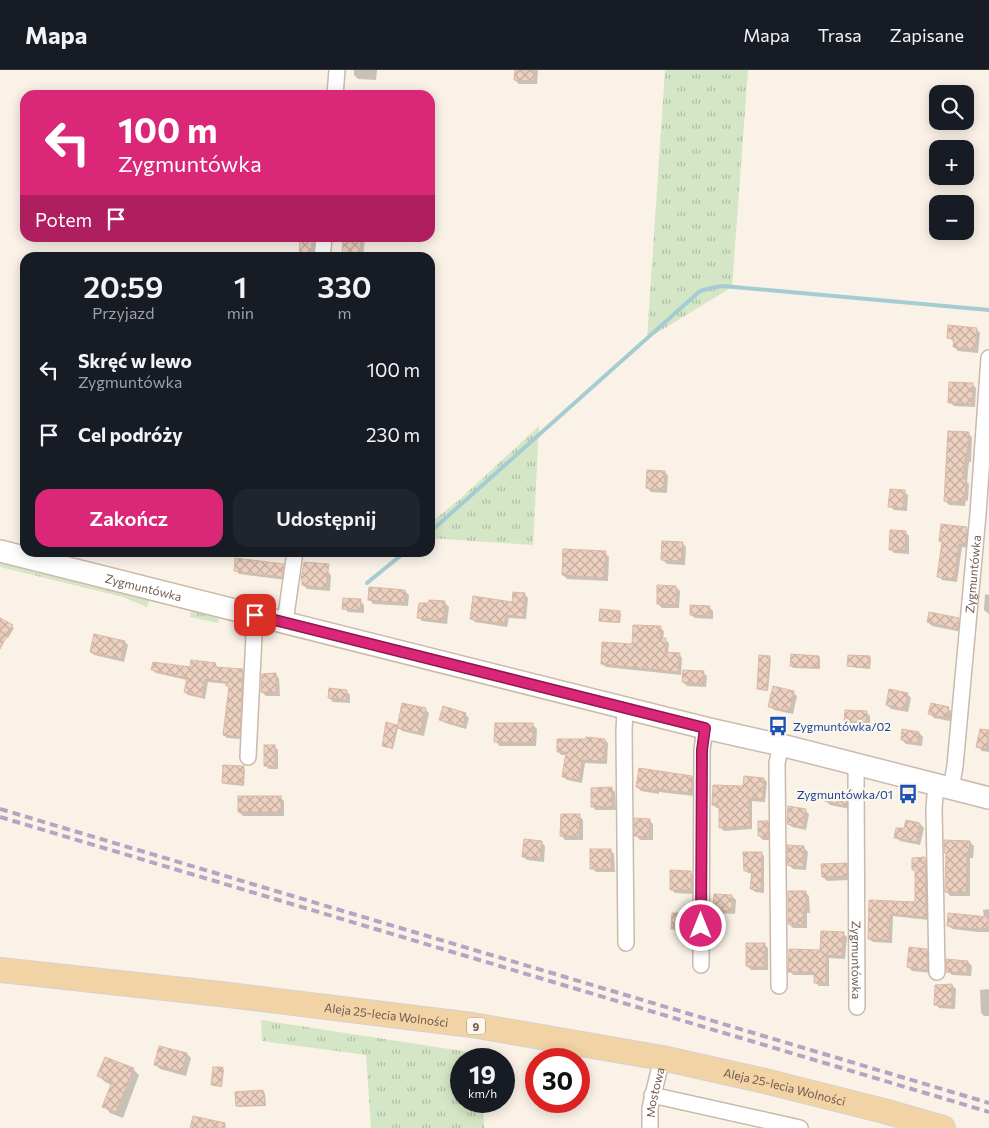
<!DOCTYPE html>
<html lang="pl">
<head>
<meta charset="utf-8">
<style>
	body { margin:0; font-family:Commissioner,sans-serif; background:#20242c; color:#f1f3f6; height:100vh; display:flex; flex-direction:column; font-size:19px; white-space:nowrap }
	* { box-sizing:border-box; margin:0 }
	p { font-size:16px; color:#9ea1a6 }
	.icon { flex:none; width:28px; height:28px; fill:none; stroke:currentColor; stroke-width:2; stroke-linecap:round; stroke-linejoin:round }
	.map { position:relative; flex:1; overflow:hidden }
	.panel { position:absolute; left:20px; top:182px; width:415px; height:305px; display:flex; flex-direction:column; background:#171b24; border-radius:15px; box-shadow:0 2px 12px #0003 }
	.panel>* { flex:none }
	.hud { position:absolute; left:20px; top:20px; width:415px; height:152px; border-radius:15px; box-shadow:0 2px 12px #0003; background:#db2777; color:#fff; overflow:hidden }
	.fabs { position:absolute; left:929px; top:15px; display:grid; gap:10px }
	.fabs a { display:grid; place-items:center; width:45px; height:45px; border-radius:10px; background:#171b24; box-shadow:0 2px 12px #0003; font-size:25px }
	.speed { position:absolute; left:450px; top:978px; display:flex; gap:10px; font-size:25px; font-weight:700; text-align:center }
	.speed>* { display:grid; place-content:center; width:65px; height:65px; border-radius:50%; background:#171b24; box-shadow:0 2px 12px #0003; line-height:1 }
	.speed small { font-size:12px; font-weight:400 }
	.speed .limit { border:8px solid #d22; background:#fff; color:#111 }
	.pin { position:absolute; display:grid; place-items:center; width:42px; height:42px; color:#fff; margin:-21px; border-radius:10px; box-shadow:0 2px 8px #0006 }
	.me { position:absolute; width:55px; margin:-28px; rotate:0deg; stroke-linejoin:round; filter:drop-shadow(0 0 4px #0008) }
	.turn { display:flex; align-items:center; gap:18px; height:105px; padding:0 15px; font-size:22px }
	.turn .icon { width:65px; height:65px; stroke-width:2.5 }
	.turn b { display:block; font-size:35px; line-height:42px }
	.then { display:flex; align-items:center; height:48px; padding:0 15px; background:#0003; gap:10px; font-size:19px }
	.eta { display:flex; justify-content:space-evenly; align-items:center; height:85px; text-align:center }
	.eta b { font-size:30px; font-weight:600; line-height:35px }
	.primary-button { display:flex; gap:10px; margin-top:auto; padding:10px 15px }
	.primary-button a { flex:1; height:58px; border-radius:15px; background:#db2777; color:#fff; font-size:20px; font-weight:600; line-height:58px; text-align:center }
	.primary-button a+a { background:#20242c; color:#f1f3f6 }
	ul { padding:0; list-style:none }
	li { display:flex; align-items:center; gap:15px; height:65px; padding:0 15px }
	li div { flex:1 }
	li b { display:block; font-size:19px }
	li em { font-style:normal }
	header { display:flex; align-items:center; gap:30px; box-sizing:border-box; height:70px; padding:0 25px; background:#171b24; border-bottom:1px solid #363941 }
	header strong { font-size:24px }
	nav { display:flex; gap:28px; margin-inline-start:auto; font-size:18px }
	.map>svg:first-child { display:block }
</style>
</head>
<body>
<header>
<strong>Mapa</strong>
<nav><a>Mapa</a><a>Trasa</a><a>Zapisane</a></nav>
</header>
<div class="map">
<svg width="989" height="1058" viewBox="0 0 989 1058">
	<defs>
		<pattern id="grass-tufts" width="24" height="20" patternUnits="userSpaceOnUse" patternTransform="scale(1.25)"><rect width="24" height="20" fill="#d4e6c6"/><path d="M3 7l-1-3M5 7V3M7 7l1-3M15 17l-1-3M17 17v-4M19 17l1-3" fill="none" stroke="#b0bda3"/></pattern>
		<pattern id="building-cross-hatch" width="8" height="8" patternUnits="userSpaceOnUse" patternTransform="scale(1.25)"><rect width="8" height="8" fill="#ecd1c1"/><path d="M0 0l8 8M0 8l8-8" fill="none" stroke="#c4ad9f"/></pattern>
	</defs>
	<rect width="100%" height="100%" fill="#faf2e7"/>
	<g fill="url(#grass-tufts)">
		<polygon points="665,0 748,0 732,217 647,269"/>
		<polygon points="539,356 533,475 430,468 430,453 460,429"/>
		<polygon points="0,489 150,529 147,537 123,527 0,497"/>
		<polygon points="191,539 217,543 219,548 218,553 190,547"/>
		<polygon points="261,950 482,984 483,989 461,989 461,1031 483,1031 484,1058 371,1058 366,985 262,971"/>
	</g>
	<g fill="#0003">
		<polygon points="354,0 377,0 376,10 358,9 354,5"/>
		<polygon points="516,0 538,0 537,14 519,14 515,10"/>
		<polygon points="301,168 313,168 316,170 315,188 300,188"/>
		<polygon points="344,168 365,168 363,188 342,188"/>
		<polygon points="976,259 980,263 978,283 958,281 954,277 955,272 948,268"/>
		<polygon points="972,314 976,318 975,337 954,336 950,332"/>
		<polygon points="968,363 972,367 971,392 969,392 967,412 969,414 968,431 966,430 965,436 949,435 945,431"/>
		<polygon points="665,402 668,406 667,423 651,422 647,418"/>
		<polygon points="904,422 908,425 907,441 894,440 890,436"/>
		<polygon points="966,458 970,462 968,478 962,477 957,512 942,510 939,506 943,473 941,471"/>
		<polygon points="906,463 909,466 909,484 894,483 890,479"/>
		<polygon points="682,473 686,477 685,495 667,494 663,490"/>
		<polygon points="197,482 217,482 217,484 198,484"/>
		<polygon points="605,483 609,487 608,511 567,509 563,505"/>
		<polygon points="283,495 287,499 286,510 239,504 235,500"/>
		<polygon points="327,501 331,505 330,521 307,519 303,515"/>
		<polygon points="676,517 680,521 679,538 662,538 658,534"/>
		<polygon points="405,521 409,525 408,536 373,534 370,530"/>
		<polygon points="524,524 528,528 526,549 509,548 507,557 475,552 471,548 513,533"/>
		<polygon points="985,524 989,525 989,544 984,540"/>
		<polygon points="360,531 364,535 364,543 348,542 344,538"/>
		<polygon points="445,533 449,537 447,554 422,551 418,547"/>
		<polygon points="709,537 713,541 713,549 695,548 691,545"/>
		<polygon points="619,542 621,544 620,553 602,552 600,550"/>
		<polygon points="0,550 14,558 8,568 0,564"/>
		<polygon points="958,550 962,554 962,562 932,556 928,552"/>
		<polygon points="660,558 664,561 663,569 669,573 668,584 679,584 682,588 681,605 606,597 602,594"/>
		<polygon points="125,572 128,575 124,592 94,585 91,582"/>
		<polygon points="769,587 771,589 768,621 760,620 758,618"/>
		<polygon points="819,587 820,589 820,599 793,598 791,596"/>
		<polygon points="869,587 871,589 870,599 850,597 848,596"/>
		<polygon points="215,594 219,598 242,601 246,604 242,669 227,668 224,665 230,619 227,614 208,612 205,629 188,625 185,622 187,610 156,603 153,600 191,598"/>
		<polygon points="703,603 707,606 706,617 687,616 683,612"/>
		<polygon points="275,604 279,608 280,626 266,626 262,622"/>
		<polygon points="346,621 350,625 350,633 333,632 329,628"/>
		<polygon points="793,622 797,626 793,644 774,640 770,636"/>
		<polygon points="907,624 911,628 908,642 891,639 887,635"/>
		<polygon points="425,639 429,643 424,666 402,661 398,657"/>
		<polygon points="949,639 953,643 950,651 934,648 930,644"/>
		<polygon points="866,642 870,646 870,656 850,654 846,650"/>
		<polygon points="465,644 469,648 466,659 445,653 441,649"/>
		<polygon points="533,655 537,659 536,676 500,676 496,672"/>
		<polygon points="396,656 398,658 393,679 385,677 383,675"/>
		<polygon points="981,660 989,662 989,682 982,681 978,677"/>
		<polygon points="919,663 923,667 922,676 906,674 902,670"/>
		<polygon points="605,670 608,673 607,694 585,693 582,713 567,710 563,706 567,685 561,685 558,681"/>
		<polygon points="274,676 278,680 278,699 269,699 265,695"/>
		<polygon points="243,697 245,699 244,716 225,714 223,713"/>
		<polygon points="692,707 696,711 694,726 659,722 659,724 641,721 637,717"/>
		<polygon points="764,709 767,712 765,732 752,731 752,759 724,761 721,758 720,738 717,738 713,735 745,717"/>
		<polygon points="611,718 615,722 616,740 596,740 592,736"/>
		<polygon points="846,726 850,731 850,739 830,735 826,731"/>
		<polygon points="280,727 284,731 284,746 243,746 239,742"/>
		<polygon points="805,740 809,744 806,760 792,757 788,753"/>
		<polygon points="579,746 583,750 583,770 565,770 562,766"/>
		<polygon points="649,750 653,754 653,770 640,770 636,766"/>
		<polygon points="768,752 772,756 772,770 763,770 759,766"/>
		<polygon points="920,754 924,758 920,775 900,771 896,767 905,760"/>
		<polygon points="541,772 545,776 544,792 527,790 523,786"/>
		<polygon points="970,772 974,776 973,788 970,788 970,826 950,826 947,822 947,784 945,783"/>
		<polygon points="804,778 808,782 806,800 793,799 789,795"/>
		<polygon points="610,780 614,784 615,802 596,802 592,798"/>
		<polygon points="761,783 764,786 764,823 755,822 752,819 753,803 748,803 745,800"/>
		<polygon points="924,789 928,792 929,850 893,846 892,873 873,872 869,869 871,831 916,833 916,802 913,799"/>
		<polygon points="846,795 850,799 850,810 827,811 823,807"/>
		<polygon points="690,802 694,806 694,824 675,823 671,819"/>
		<polygon points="805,822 809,826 810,843 807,843 807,858 793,858 789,854"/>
		<polygon points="732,826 736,830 735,844 719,843 715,839"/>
		<polygon points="989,839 989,862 978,862 952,859 948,855 984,848 983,840"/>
		<polygon points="689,844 693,848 693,862 677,862 673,858"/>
		<polygon points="843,864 847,867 845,889 829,888 829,916 819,916 815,912 815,905 793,905 790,901 821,881"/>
		<polygon points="764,874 768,878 768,900 751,900 747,896"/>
		<polygon points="927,880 931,884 931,903 912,901 908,897"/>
		<polygon points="968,892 972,896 971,906 952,905 948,901"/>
		<polygon points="952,915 956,919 955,939 939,938 936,934"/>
		<polygon points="989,919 989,946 984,946 981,943 980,920"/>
		<polygon points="187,984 191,988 186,1006 160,999 156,995"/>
		<polygon points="133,999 139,1005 123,1048 110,1043 104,1036 112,1015 105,1012 99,1006"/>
		<polygon points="222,999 224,1000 222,1017 214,1016 212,1014"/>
		<polygon points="263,1022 265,1023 266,1036 239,1037 237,1036"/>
	</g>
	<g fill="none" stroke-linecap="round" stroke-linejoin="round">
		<g stroke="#a5ccd2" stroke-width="4">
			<polyline points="430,462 700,221 711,218 723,216 989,240"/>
			<polyline points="367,513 405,482"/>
		</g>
	</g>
	<g fill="url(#building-cross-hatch)" stroke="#ddb8a3">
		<polygon points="515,0 534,0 534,11 514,10"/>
		<polygon points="300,168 312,168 311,188 299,188"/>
		<polygon points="343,168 361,168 359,188 342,188"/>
		<polygon points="948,255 977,258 975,279 953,277 954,269 947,268"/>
		<polygon points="949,312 973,313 972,334 948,333"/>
		<polygon points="948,361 969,362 967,388 965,388 963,409 966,409 965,427 962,427 962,432 944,431"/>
		<polygon points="647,400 665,401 664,420 646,418"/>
		<polygon points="890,419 905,420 903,438 888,437"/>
		<polygon points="941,454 967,457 965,474 959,474 954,509 937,507 942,472 939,471"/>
		<polygon points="890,460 906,461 905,480 889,480"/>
		<polygon points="662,471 683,472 681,491 661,490"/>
		<polygon points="563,479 606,481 604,508 562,505"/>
		<polygon points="235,488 284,494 282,507 234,501"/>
		<polygon points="304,492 329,494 326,518 302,515 302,509 301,509"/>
		<polygon points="657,515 676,516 676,535 657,534"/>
		<polygon points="369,517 405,520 404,533 368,530"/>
		<polygon points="513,522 525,523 523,547 506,545 504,554 470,549 473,526 512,532"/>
		<polygon points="343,528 361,529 360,540 342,539"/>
		<polygon points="429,530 445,531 443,551 417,548 419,533 428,533"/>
		<polygon points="690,535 710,536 709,546 690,545"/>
		<polygon points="600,539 620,541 619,552 599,551"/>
		<polygon points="929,542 959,548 958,559 927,552"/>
		<polygon points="0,548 13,555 0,579"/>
		<polygon points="633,555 661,556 660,568 666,568 665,582 680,583 678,602 601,594 602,572 632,574"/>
		<polygon points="94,564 125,571 121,589 90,582"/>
		<polygon points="791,584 819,586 818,598 790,596"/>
		<polygon points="759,585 770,586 767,620 757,619"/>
		<polygon points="848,585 870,586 869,598 847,596"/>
		<polygon points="191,590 216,593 215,597 243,599 240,667 223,665 229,616 226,616 226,612 205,609 202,627 184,622 187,608 151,600 153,592 190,597"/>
		<polygon points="683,600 704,601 703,614 682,612"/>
		<polygon points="276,603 276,622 261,622 262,604"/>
		<polygon points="773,616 794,621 790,641 768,637"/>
		<polygon points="329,618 347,620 346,630 328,628"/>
		<polygon points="889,619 908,623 904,639 886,635"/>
		<polygon points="402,633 426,638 420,663 397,658"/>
		<polygon points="931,633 949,637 947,648 928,644"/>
		<polygon points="443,636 466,643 463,656 439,650"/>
		<polygon points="845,640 867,641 866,652 844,651"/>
		<polygon points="386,652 397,655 392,678 382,676"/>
		<polygon points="495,653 533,653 533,673 494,672"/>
		<polygon points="902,659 919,662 918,673 901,670"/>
		<polygon points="980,659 989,660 986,679 976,677"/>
		<polygon points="586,667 605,669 604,691 582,690 579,710 562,707 566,682 557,682 557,669 586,669"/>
		<rect x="264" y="675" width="11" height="21"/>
		<polygon points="223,695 244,696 243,714 222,713"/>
		<polygon points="639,698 692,706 691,723 655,719 655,721 636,717"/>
		<polygon points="744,706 764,708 763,729 749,728 750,756 719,758 719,736 712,735 713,715 743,716"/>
		<polygon points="612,717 612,736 591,737 591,718"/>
		<polygon points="825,721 847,725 846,736 824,731"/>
		<rect x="238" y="726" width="43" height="16"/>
		<polygon points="788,736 806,739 803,757 787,754"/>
		<polygon points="561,744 580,744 579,766 560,766"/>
		<polygon points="634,748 650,749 649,767 634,766"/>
		<polygon points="906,750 920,753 917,772 894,768 896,758 904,758"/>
		<polygon points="758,751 768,751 768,767 758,766"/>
		<polygon points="524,769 542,771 540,788 522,787"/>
		<polygon points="944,770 970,771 969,785 967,784 966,822 945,822 946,783 944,783"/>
		<polygon points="787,775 804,776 803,797 787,795"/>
		<rect x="590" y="779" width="21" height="20"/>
		<polygon points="743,782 762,782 761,820 750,819 752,801 744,801"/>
		<polygon points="925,787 926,847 890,844 889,870 868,869 869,830 915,832 915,800 912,800 912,788"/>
		<polygon points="847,793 847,806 822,807 821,794"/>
		<polygon points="670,800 691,801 691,820 670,820"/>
		<polygon points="788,821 806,821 806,839 804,839 803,855 788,854"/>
		<polygon points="714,824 732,825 732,841 713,840"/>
		<polygon points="672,843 689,843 689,859 671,859"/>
		<polygon points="948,843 989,847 989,858 973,859 947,856"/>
		<polygon points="821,861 844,862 842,886 826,885 826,913 814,913 814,902 788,902 789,879 820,880"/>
		<polygon points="746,873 765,873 764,897 746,896"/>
		<polygon points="909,877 927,879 928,900 907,897"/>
		<polygon points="946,889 968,891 967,903 946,902"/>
		<polygon points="952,914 952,936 934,935 935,915"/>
		<polygon points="159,976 187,983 182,1002 154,995"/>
		<polygon points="105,987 134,998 116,1042 102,1037 112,1012 97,1006"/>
		<polygon points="213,997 223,997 221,1016 211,1015"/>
		<polygon points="263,1020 265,1035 236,1036 235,1022"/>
		<polygon points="193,1046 225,1053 225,1058 190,1058"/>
	</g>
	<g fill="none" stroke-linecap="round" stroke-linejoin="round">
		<defs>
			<g id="street">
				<polyline points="335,25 337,0"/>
				<polyline points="322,188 324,168"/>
				<polyline points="285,552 295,482"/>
				<polyline points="625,638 624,662 626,873"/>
				<polyline points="248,687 255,545"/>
				<path id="s1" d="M856 694 857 937"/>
				<polyline points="936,715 934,738 937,902"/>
				<path id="s2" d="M951 719 955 696 978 444 989 288"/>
				<polyline points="701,895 702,680 705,658"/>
				<polyline points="779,916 777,693 781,675"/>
				<polyline points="652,1025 800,1058"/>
				<path id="s3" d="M650 1058V1038L662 988"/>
			</g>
			<g id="secondary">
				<path id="s4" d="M0 481 705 658 781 675 989 728"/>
			</g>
			<g id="primary">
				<path id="s5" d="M0 900 229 925 472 955 662 988 765 1011 884 1041 943 1058"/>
			</g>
		</defs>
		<use href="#street" stroke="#cab9ae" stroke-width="18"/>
		<use href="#secondary" stroke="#cdbaac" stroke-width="24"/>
		<use href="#primary" stroke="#d7d1cd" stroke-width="26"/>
		<use href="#street" stroke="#fff" stroke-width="15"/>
		<use href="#secondary" stroke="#fff" stroke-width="21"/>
		<use href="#primary" stroke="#f1d3a6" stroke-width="24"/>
		<g stroke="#b4a6c2" stroke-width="4" stroke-dasharray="8 5" stroke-linecap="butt">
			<polyline points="0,739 989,1033"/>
			<polyline points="0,747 989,1042"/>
		</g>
	</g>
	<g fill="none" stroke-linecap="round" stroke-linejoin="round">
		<defs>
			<polyline id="route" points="255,545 705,658 702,680 701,856"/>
		</defs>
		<use href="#route" stroke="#8e194d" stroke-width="12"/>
		<use href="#route" stroke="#db2777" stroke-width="9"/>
	</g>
	<defs>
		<symbol id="bus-bare" viewBox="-9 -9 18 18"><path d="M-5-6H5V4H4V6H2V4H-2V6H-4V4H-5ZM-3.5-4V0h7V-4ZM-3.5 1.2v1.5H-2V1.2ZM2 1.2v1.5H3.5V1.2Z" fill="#1a4fb4" stroke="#fdf6ec" stroke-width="2.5" paint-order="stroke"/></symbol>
	</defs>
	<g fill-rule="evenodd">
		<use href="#bus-bare" x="764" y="642" width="28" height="28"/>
		<use href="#bus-bare" x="894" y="710" width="28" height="28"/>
	</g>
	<g text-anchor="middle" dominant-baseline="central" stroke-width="4.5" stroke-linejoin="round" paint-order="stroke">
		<rect fill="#fdf6ec" stroke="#9a887d" stroke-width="1" x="467" y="947.5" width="18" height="17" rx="4"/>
		<g font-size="11" font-weight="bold" fill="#70594e">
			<text x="476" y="956">9</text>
		</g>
		<g font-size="12" fill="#70594e" stroke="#fdf6ec">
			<text stroke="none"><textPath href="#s2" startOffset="216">Zygmuntówka</textPath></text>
			<text stroke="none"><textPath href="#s4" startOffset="148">Zygmuntówka</textPath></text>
			<text stroke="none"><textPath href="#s1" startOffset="196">Zygmuntówka</textPath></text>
			<text stroke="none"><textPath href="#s5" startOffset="389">Aleja 25-lecia Wolności</textPath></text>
			<text stroke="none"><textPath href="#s5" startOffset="794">Aleja 25-lecia Wolności</textPath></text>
			<text stroke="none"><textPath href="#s3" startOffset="36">Mostowa</textPath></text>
		</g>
		<g font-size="12" fill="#164399" stroke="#fdf6ec" text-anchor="start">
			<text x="793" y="656">Zygmuntówka/02</text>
			<text x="893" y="724" text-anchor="end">Zygmuntówka/01</text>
		</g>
	</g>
</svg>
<div class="fabs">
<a><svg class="icon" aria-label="search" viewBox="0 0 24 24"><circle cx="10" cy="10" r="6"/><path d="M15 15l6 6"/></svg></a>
<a>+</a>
<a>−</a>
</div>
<div class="speed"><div>19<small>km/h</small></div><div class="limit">30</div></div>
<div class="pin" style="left:255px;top:545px;background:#d93025"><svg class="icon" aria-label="arrive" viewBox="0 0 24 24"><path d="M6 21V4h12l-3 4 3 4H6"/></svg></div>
<svg class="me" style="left:701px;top:856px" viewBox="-20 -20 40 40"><circle r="17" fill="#db2777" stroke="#fff" stroke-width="3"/><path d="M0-11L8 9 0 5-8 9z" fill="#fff"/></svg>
<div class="hud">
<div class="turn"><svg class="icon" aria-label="left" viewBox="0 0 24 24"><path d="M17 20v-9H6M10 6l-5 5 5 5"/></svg><div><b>100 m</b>Zygmuntówka</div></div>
<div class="then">Potem<svg class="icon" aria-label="arrive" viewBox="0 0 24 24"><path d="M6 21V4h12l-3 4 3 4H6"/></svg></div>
</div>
<section class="panel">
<div class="eta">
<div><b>20:59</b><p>Przyjazd</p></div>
<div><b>1</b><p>min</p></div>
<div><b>330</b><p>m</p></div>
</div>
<ul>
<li><svg class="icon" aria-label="left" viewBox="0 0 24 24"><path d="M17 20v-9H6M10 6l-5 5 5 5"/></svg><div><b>Skręć w lewo</b><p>Zygmuntówka</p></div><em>100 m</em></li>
<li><svg class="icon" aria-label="arrive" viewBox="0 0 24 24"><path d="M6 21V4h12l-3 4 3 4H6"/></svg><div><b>Cel podróży</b></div><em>230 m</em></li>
</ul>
<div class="primary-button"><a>Zakończ</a><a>Udostępnij</a></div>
</section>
</div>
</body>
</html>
